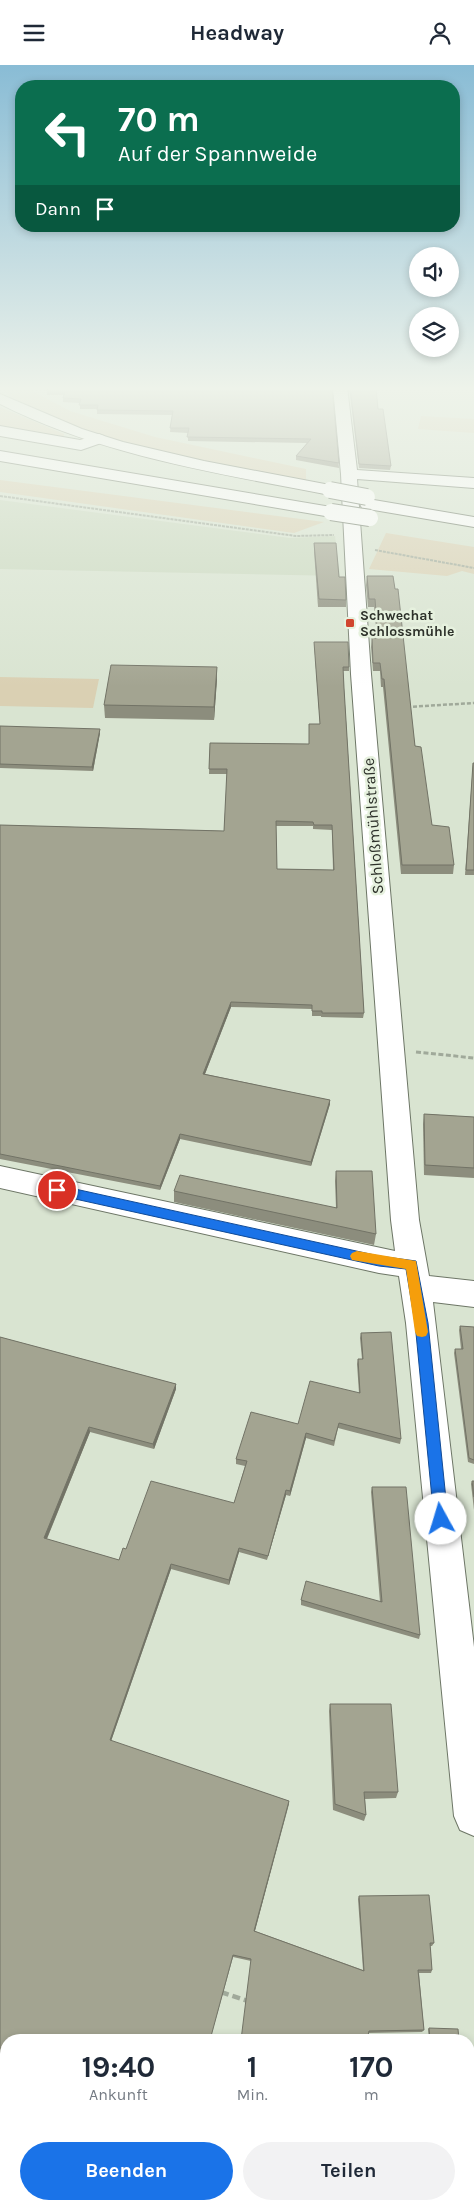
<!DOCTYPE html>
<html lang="de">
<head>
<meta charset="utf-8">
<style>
	body { margin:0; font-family:Karla,sans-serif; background:#f2f2f3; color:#1f2937; height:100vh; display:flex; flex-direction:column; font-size:19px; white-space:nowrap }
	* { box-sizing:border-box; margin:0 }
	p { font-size:16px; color:#747a83 }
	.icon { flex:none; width:28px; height:28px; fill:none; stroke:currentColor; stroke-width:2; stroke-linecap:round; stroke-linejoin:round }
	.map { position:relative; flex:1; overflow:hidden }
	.side { position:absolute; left:0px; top:1969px; width:475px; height:176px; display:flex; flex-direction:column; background:#fff; border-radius:20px 20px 0 0; box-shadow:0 2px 8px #0003 }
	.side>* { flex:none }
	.guide { position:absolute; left:15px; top:15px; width:445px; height:152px; border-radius:20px; box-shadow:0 2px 8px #0003; background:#0b6e4f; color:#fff; overflow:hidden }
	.tools { position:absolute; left:409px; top:182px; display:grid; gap:10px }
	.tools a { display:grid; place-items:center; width:50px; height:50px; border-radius:50%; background:#fff; box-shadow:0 2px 8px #0003; font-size:25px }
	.pin { position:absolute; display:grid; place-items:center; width:42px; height:42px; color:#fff; margin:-21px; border:2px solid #fff; border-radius:50%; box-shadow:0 1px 5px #0007 }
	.me { position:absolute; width:55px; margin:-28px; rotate:354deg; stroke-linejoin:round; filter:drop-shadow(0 0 4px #0008) }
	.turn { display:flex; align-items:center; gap:18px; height:105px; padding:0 20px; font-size:22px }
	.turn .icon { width:65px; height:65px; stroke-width:2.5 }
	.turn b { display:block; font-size:35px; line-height:42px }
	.then { display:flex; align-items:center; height:48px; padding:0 20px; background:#0003; gap:10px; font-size:19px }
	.eta { display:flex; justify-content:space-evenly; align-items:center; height:85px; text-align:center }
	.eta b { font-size:30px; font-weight:700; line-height:35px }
	.primary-button { display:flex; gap:10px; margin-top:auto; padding:10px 20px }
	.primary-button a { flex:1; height:58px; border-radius:30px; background:#1a73e8; color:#fff; font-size:20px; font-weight:700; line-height:58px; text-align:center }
	.primary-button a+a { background:#f2f2f3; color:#1f2937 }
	header { display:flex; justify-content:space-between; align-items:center; height:65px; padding:0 20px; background:#fff; font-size:22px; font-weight:700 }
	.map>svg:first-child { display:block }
</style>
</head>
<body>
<header><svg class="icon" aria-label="menu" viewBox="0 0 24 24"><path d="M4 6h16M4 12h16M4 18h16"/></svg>Headway<svg class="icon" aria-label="person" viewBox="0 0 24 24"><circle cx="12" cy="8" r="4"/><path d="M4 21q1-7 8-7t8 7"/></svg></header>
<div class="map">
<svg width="474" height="2144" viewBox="0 0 474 2144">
	<rect width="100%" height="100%" fill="#d9e4d1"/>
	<polygon fill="#cbd9c0" points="0,435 290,473 335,471 340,511 0,504"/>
	<g fill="#dad0b3">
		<path d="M0 322H25L70 346 155 372 306 404V415C216 398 117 385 34 344 23 339 7 331 0 322Z"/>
		<polygon points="0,342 64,369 63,375 0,363"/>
		<polygon points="421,351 474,354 474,368 418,364"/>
		<polygon points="0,415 324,457 294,468 0,427"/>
		<polygon points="386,468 474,482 474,509 462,506 447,511 369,504"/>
		<polygon points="0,612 99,614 93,643 0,641"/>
	</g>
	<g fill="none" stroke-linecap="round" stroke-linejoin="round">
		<defs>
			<g id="minor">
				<polygon points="333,322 347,322 357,405 474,413 474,423 357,414 371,609 419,1155 429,1211 474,1216 474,1242 433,1237 474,1582 474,1771 460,1765 454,1751 406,1258 399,1211 379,1208 0,1123 0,1101 395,1186 391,1155 351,609 341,409"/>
				<polygon points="0,361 80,375 99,369 104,371 107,374 104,377 81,385 0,371"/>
			</g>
			<g id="highway">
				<path d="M0 329 82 364 123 377 204 396 330 420 336 422 338 425 336 428 330 430C217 408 103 391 0 339Z"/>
				<polygon points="0,386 331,442 337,443 339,447 337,451 331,452 0,396"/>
				<polygon points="368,434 474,452 474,462 362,443 360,439 362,435"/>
			</g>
		</defs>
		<use href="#minor" stroke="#6d7666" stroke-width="2"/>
		<use href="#highway" stroke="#6d7666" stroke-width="2"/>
		<g stroke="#a0a99a" stroke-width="2" stroke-dasharray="3 1" stroke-linecap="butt">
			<polyline points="0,431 296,471 334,470"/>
			<polyline points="375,485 474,503"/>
		</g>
		<polyline stroke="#a0a99a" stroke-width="2.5" stroke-dasharray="4 2" stroke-linecap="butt" points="407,642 474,638"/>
		<polyline stroke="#a0a99a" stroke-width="3" stroke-dasharray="5 2.5" stroke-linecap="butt" points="416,987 474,993"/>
		<g stroke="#a0a99a" stroke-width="4.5" stroke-dasharray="8 4" stroke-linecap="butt">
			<polyline points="221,1927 248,1936"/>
			<polyline points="469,2011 474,2013"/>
		</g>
		<use href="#minor" fill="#fff" fill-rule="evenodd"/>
		<use href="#highway" fill="#fff" fill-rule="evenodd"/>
		<defs>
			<g id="highway-bridge">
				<polyline points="330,425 367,432"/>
				<polyline points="331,447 370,453"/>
			</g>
		</defs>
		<use href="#highway-bridge" stroke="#6d7666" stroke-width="18" stroke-linecap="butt"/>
		<use href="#highway-bridge" stroke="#fff" stroke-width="16"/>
	</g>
	<g fill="#8c8d7d" fill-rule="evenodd">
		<polygon points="332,322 339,403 296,395 296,391 307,378 188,376 188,368 170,367 172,350 97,349 97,344 80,344 80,338 63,337 63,333 64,330 47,330 47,326"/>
		<polygon points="349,322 376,322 378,344 391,401 390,405 359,403"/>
		<polygon points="314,478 339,512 346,535 346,542 318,542 314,486"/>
		<polygon points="367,511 393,511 415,681 432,760 454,800 453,809 401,809 383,622 381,622 380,606 373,606 371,582 372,573 377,573 374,542 368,542 366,520"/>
		<path d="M314 577 349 602V606H343L344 623 364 948 363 953 321 952V951H312V944L231 942 205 1009 330 1035V1039L311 1101 180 1074 160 1125 0 1094V760L224 766 227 709H209L210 678 309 679V659H320ZM276 761H313V764L332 765 333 805 277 804Z"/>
		<polygon points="217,602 217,614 214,655 105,653 104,640"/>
		<polygon points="0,661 100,668 93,706 0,703"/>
		<polygon points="473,698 474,698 474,810 465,810"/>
		<polygon points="424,1049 474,1052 474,1113 424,1110 423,1059"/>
		<polygon points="336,1106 376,1169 374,1180 174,1137 174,1126 336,1143 335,1116"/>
		<polygon points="460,1261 474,1262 474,1399 468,1397 454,1288 455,1284 461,1284 459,1265"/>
		<polygon points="361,1268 401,1374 400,1379 338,1363 334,1381 306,1373 290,1431 286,1430 267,1495 239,1487 229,1520 171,1504 111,1676 289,1736 255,1866 363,1905 358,1834 359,1831 434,1878 432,1881 430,1881 432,1905 431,1908 419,1908 424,1965 422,1967 368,1968 251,1896 233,1892 6,1975 6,2007 0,2004 0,1272 176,1319 176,1324 154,1384 90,1367 47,1474 119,1495 126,1484 234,1438 245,1401 236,1399 236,1394 298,1359 359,1328 357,1299 358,1294 362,1294 360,1273"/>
		<polygon points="472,1416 474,1416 474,1445 471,1419"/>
		<polygon points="372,1422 420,1570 419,1574 301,1540 301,1535 380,1537 371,1427"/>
		<polygon points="330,1639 398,1727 396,1733 365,1734 366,1750 364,1756 333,1745 329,1646"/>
		<polygon points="429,1963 459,1975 429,1975 428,1964"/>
	</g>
	<g fill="#727366">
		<polygon points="217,602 217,614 214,655 214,642"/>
		<polygon points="100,664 100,668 93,706 92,702"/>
		<polygon points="231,937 231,942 203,1014 203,1009"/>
		<polygon points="330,1035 330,1039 311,1101 311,1097"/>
		<polygon points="180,1069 180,1074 160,1125 160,1121"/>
		<polygon points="176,1319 176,1324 154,1384 153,1379"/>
		<polygon points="89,1362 90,1367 45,1478 44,1473"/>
		<polygon points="306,1368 306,1373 290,1431 290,1426"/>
		<polygon points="286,1425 286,1430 267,1495 268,1491"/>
		<polygon points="239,1483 239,1487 229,1520 229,1515"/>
		<polygon points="171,1499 171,1504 110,1679 110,1675"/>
		<polygon points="289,1736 289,1739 254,1869 254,1866"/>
		<polygon points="233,1890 233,1892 210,1975"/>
	</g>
	<g fill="#a3a491" stroke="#727366" fill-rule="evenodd">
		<polygon points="48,322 332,322 339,398 296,391 311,374 187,372 189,363 170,363 173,346 97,345 98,340 79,340 81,334 63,333 65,326 47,326"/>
		<polygon points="350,322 376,322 378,344 383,344 391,401 359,399"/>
		<polygon points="314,478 336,478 339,512 345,512 346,535 319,534"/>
		<polygon points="367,511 393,511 395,524 398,524 415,681 421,682 432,760 449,762 454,800 402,800 384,614 382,614 380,598 373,598 372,573 378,573 375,534 369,534"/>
		<path d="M314 577H348L349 602H343L344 623 364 948H322V946H312V940L231 937 203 1009 330 1035 311 1097 180 1069 160 1121 0 1089V760L224 766 227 704H209L210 678 309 679V659H320ZM276 756 313 757 314 760H332L334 805 277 804Z"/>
		<polygon points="111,600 217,602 214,642 104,640"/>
		<polygon points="0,661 100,664 92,702 0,699"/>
		<polygon points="473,698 474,698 474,805 466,805"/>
		<polygon points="424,1049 474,1052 474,1103 425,1100"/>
		<polygon points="336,1106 372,1106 376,1169 174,1126 180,1110 337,1143"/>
		<polygon points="460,1261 474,1262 474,1395 469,1393 455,1284 463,1284"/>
		<polygon points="391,1267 401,1374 339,1358 334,1376 306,1368 290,1426 286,1425 268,1491 239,1483 229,1515 171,1499 110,1675 289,1736 254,1866 364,1906 359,1831 429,1830 434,1878 430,1878 432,1905 418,1905 424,1965 369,1966 367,1975 241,1975 251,1894 233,1890 210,1975 6,1975 6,2006 0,2004 0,1272 176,1319 153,1379 89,1362 44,1473 119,1495 123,1483 126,1484 151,1416 234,1438 247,1396 236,1394 251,1347 298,1359 310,1316 360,1328 358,1294 363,1294 361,1268"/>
		<polygon points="472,1416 474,1416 474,1432"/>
		<polygon points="372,1422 406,1422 420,1570 301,1535 306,1516 382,1537"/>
		<polygon points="330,1639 391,1639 398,1727 364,1727 366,1750 335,1739"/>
		<polygon points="429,1963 458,1964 459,1975 430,1975"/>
		<rect x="240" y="2139" width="70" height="5"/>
		<rect x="423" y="2139" width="46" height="5"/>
	</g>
	<linearGradient id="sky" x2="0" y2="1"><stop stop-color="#89bcd5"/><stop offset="0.52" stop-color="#eef3ea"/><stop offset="1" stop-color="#eef3ea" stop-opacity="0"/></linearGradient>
	<rect width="474" height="622" fill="url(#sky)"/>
	<polygon fill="#1a73e8" stroke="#114b97" points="57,1120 379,1191 416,1196 428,1258 448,1454 446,1459 441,1461 436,1459 434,1454 415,1258 406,1204 379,1201 57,1130 51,1125"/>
	<polygon fill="#f59e0b" points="357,1186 416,1196 428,1267 426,1271 422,1272 417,1271 415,1267 406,1204 352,1195 350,1191 352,1188"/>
	<rect fill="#d1452f" stroke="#e6f1de" stroke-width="2" x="345" y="553" width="10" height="10" rx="2.5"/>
	<g text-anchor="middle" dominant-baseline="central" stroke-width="5" stroke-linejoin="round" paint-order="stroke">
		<g font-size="14" font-weight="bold" fill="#2d312a" stroke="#e6f1de" text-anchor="start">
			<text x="360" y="550">Schwechat<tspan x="360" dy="16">Schlossmühle</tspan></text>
		</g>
		<g font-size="16" fill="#2d312a" stroke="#e6f1de">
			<text transform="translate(373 761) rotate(-94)">Schloßmühlstraße</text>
		</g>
	</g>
</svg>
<div class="tools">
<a><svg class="icon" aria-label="sound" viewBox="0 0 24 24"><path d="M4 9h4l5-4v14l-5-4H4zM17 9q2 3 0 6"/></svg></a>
<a><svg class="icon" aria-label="layers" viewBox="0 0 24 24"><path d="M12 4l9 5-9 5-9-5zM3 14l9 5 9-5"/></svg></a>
</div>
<div class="pin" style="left:57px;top:1125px;background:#d93025"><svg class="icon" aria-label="arrive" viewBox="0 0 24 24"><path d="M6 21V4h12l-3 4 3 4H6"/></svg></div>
<svg class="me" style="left:441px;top:1454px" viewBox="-20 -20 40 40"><circle r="19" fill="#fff"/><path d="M0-13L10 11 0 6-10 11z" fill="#1a73e8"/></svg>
<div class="guide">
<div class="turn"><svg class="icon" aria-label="left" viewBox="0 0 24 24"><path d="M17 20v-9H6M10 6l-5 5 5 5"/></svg><div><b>70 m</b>Auf der Spannweide</div></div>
<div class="then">Dann<svg class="icon" aria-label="arrive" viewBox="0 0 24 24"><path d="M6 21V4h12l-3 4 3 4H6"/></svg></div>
</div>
<section class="side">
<div class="eta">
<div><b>19:40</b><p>Ankunft</p></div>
<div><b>1</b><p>Min.</p></div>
<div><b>170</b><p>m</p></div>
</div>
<div class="primary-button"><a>Beenden</a><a>Teilen</a></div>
</section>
</div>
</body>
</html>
